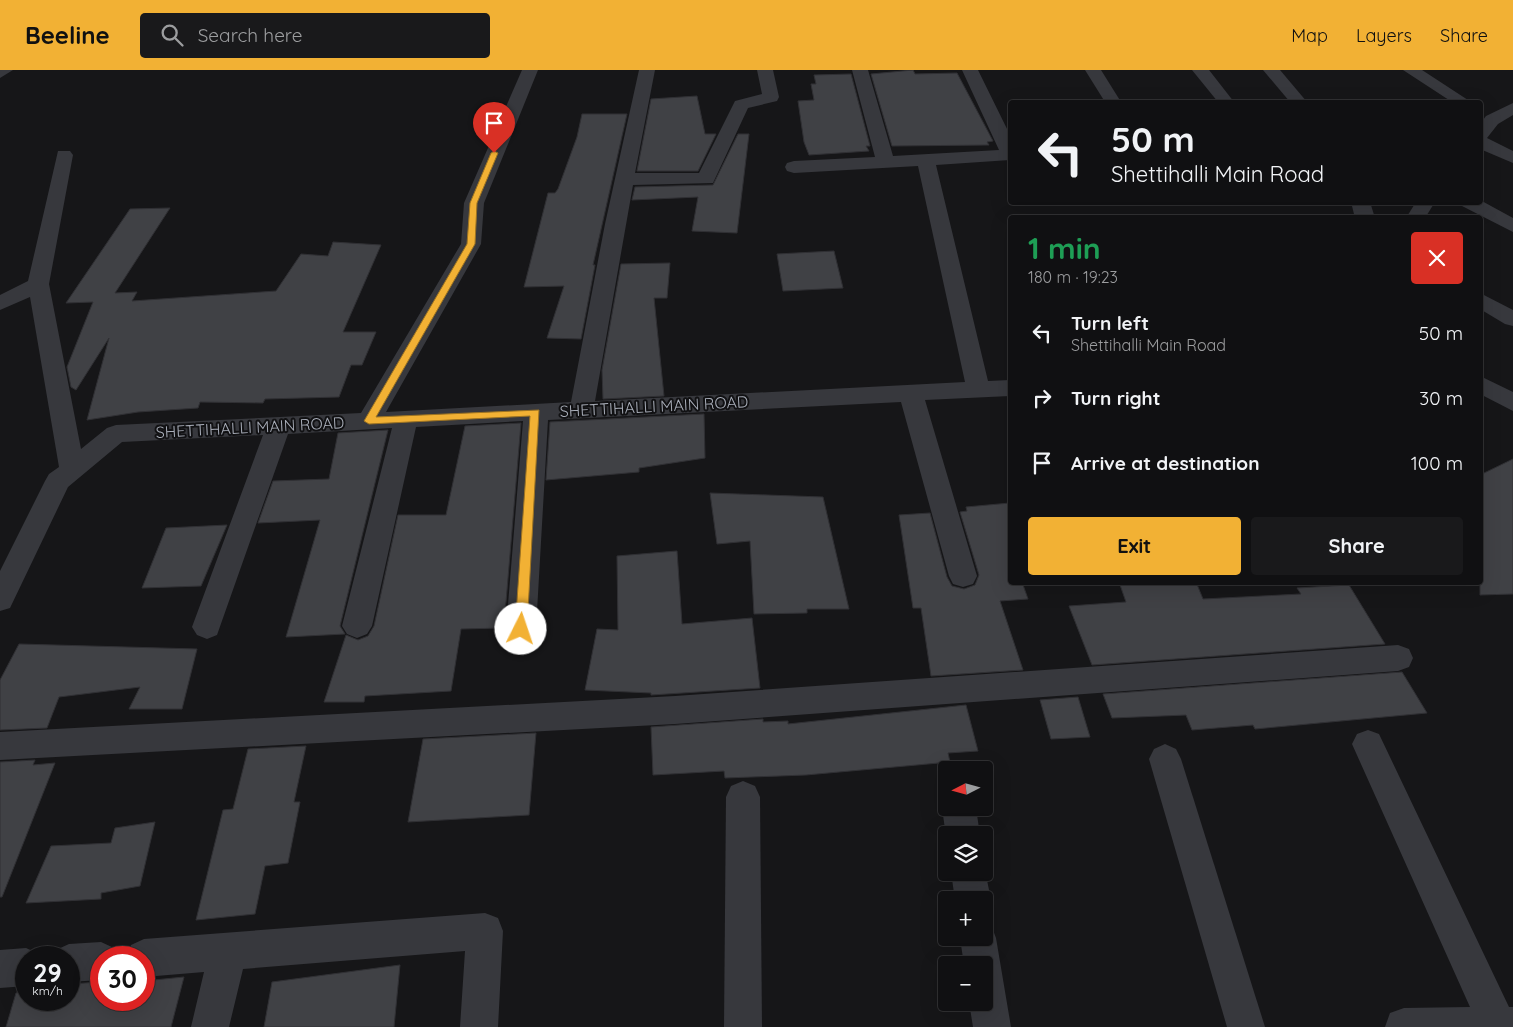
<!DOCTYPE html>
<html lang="en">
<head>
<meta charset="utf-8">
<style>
	body { margin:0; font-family:Quicksand,sans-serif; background:#19191b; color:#f1f3f6; height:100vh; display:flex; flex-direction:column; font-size:19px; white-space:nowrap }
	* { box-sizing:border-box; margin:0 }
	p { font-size:16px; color:#9c9d9f }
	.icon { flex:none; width:28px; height:28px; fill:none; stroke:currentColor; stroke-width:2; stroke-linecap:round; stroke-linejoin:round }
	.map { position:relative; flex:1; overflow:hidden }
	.details { position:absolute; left:1008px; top:145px; width:475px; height:370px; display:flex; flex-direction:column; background:#101012; border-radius:5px; box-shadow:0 5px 20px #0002,0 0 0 1px #303032 }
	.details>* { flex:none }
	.top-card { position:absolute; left:1008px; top:30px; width:475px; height:105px; border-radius:5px; box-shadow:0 5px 20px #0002,0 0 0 1px #303032; background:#101012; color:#f1f3f6; overflow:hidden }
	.needle { width:32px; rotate:264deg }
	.fabs { position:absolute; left:938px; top:691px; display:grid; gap:10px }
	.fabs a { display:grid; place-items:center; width:55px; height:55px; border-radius:5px; background:#101012; box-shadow:0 5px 20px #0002,0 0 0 1px #303032; font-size:25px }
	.speed { position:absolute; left:15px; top:876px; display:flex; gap:10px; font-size:25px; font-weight:700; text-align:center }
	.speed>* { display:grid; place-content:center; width:65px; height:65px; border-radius:50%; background:#101012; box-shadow:0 5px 20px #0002,0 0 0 1px #303032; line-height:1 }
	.speed small { font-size:12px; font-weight:400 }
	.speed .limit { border:8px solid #d22; background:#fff; color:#111 }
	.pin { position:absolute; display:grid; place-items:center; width:42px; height:42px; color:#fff; margin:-51px -21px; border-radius:50% 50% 50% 0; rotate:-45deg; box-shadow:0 0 5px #0007 }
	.pin .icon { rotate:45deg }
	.me { position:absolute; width:55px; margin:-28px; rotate:4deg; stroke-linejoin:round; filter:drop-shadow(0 0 4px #0008) }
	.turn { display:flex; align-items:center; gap:18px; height:105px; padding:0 20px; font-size:22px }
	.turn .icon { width:65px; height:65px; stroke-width:2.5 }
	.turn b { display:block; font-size:35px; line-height:42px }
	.round { display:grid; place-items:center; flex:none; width:52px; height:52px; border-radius:5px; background:#19191b }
	.head { display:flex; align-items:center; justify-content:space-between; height:85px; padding:0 20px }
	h1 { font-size:30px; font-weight:700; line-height:38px; color:#1e9e55 }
	.action { display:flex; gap:10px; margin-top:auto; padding:10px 20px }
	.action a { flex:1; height:58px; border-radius:5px; background:#f2b134; color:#111; font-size:20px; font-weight:700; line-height:58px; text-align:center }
	.action a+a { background:#19191b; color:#f1f3f6 }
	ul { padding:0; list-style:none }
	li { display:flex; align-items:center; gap:15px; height:65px; padding:0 20px }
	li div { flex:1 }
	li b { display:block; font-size:19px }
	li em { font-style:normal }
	header { display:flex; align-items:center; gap:30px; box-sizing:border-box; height:70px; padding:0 25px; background:#f2b134; color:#111 }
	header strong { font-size:24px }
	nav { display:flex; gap:28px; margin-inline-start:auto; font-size:18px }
	.search { width:350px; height:45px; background:#19191b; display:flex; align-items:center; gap:12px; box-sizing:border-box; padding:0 18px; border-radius:5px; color:#9c9d9f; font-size:19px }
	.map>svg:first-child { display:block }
</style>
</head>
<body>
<header>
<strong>Beeline</strong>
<div class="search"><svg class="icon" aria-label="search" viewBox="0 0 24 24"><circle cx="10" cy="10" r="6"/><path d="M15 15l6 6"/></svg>Search here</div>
<nav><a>Map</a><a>Layers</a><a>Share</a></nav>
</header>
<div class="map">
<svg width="1513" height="957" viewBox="0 0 1513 957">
	<rect width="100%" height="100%" fill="#161618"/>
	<g fill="#404145" stroke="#303034">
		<polygon points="913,0 915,4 957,3 993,71 987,72 989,75 892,76 871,4"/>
		<polygon points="851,4 870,76 866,76 869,81 809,85 804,72 798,31 814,30 811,14 816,14 814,5"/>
		<polygon points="697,26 705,64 716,64 698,101 637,101 651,29"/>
		<polygon points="582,44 627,44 593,195 595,195 581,269 547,268 564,216 524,217 548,123 555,123 558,119 577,67"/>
		<polygon points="738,64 749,64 737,163 692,161 698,127 632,130 635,117 713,115"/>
		<polygon points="170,138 115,223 137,222 132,231 276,221 301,184 328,186 333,172 381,175 343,262 376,262 362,295 351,295 339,327 265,329 263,333 200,332 198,338 138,342 87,350 109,268 76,320 71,317 67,297 93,232 66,233 130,139"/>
		<polygon points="834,181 843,218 783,221 777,184"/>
		<polygon points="670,193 667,228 654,228 664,326 603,329 602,300 621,194"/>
		<polygon points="704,344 705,388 639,398 639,402 546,410 550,352"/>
		<polygon points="521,353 506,532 501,558 461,559 451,621 365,626 364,632 324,632 346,565 358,570 368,566 374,556 398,445 446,445 465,356"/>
		<polygon points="388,360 340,556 345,564 286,567 320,450 258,453 273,411 329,409 338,363"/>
		<polygon points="1513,389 1513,524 1480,525 1480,405"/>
		<polygon points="710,423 823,427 849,539 807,539 807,543 754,544 750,471 717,474"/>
		<polygon points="1010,433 1010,512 1022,512 1028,529 1000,531 1023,600 931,606 921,538 913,538 899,445 930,443 947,507 952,516 964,519 975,515 979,505 960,442 967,441 966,437"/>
		<polygon points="227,455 201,516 142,518 166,458"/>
		<polygon points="677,481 682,554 752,548 760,618 651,625 651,623 585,620 597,559 618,560 617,486"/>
		<polygon points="1119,512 1196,512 1203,529 1301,524 1297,518 1349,515 1385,574 1092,595 1069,536 1126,532"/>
		<polygon points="19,574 197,579 182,639 129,639 140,617 59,627 47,658 0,660 0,610"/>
		<polygon points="1402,602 1427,643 1255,659 1253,655 1192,660 1186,645 1112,648 1103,624"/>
		<polygon points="1078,627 1090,667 1051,669 1040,630"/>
		<polygon points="966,635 978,681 948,683 950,692 806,705 725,708 724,701 653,705 651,657 763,649 763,652 788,651 788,654"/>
		<polygon points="536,663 529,745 408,752 423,669"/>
		<polygon points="306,676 294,732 300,732 288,793 265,796 255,844 196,850 223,740 233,739 248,679"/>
		<polygon points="35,690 33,695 55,693 2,827 0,827 0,692"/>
		<polygon points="155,752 140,816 101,823 101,829 26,833 51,776 111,773 115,758"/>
		<polygon points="400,895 394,957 264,957 272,912"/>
		<polygon points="184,907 171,957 6,957 16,923 26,921 26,930 69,930 69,914 101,912 101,930 144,930 144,911"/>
	</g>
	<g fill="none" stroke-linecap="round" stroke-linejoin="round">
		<g fill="#37383d" fill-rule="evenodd">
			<polygon points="0,0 13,0 0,8"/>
			<polygon points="522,0 538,0 484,133 481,174 386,342 571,332 605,154 639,0 655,0 635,103 699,103 735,31 762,24 757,0 773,0 779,27 777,31 748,38 713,113 633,115 595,331 965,312 918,96 794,103 787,101 785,97 787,93 794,91 875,87 852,0 868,0 893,86 999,80 962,0 978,0 1010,65 1010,90 936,95 988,311 1010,310 1010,326 925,330 977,506 973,514 963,517 953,514 949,506 901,332 548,350 536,559 531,568 521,571 511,568 506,559 523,351 416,357 372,556 367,564 357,568 347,564 342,556 392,358 288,364 217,565 207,569 197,565 192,557 263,365 122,372 68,417 10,538 0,541 0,501 45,411 49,404 59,397 30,227 0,240 0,225 28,211 58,81 70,81 73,85 49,214 81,379 107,358 116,355 361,343 461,174 464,133"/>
			<polygon points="1085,0 1101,0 1121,32 1105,32"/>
			<polygon points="1192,0 1209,0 1234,32 1218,32"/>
			<polygon points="1263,0 1280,0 1307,32 1290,32"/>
			<polygon points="1403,0 1422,0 1471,32 1452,32"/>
			<polygon points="1513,33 1513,45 1498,54 1487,68 1513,81 1513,93 1480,79 1480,54 1486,46"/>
			<polygon points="1480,130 1513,148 1513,162 1462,136 1460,132 1480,132"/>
			<polygon points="1351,132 1370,132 1375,148 1355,148"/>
			<polygon points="1416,132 1435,132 1425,148 1406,148"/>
			<polygon points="1480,223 1513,240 1513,256 1505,254 1480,239"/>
			<polygon points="1480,306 1513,322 1513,341 1480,324"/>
			<polygon points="1398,575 1409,579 1413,588 1409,597 1398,601 675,654 0,690 0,662 675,626"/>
			<polygon points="1368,660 1379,664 1509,937 1513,937 1513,957 1385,957 1390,943 1404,938 1470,937 1352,674 1357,664"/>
			<polygon points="1165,674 1176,679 1181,689 1265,957 1227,957 1149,689 1154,679"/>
			<polygon points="743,711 755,716 760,727 762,957 724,957 726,727 731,716"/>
			<polygon points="946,729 946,738 976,738 980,765 946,766 942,738"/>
			<polygon points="984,795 991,830 984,843 984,830 955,830 951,802 984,802"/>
			<polygon points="485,843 498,848 503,861 498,957 460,957 465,881 243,899 229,957 191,957 204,902 144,907 144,888 126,888 131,875 144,869"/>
			<polygon points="984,852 991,855 996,868 1011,957 973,957 969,932 984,932 984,895 964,895 960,868 984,868"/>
			<polygon points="101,872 114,878 118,888 101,888 101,910 69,912 69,888 53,888 56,880 69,874"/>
			<polygon points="26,878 39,884 41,888 26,888 26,916 0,918 0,880"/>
		</g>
	</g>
	<polygon fill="#f2b134" stroke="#9d7322" points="494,81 498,83 477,133 475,174 376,347 539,340 527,559 521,564 515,559 530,346 369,354 364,351 467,174 470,133 491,83"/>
	<g text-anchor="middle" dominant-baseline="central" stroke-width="4" stroke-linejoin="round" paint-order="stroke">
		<g font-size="16" fill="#a8adb8" stroke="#111113">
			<text transform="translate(654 336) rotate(-3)">SHETTIHALLI MAIN ROAD</text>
			<text transform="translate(250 357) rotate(-3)">SHETTIHALLI MAIN ROAD</text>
		</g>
	</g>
</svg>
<div class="fabs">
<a><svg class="needle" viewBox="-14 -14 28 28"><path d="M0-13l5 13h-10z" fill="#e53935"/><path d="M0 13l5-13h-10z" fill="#9c9d9f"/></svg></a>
<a><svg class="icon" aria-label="layers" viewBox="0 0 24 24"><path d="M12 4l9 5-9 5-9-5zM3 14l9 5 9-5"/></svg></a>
<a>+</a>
<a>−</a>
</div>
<div class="speed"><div>29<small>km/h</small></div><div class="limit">30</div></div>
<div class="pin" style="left:494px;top:83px;background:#d93025"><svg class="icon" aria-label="arrive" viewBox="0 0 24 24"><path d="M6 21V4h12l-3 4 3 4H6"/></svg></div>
<svg class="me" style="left:521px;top:559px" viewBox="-20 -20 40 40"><circle r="19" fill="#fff"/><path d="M0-13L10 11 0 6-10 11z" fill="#f2b134"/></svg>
<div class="top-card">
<div class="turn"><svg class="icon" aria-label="left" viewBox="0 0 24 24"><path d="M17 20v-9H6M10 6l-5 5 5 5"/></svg><div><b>50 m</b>Shettihalli Main Road</div></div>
</div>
<section class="details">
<div class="head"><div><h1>1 min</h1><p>180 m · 19:23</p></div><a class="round" style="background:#d93025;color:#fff"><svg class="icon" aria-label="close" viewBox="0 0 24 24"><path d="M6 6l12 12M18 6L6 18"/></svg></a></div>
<ul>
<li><svg class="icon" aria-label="left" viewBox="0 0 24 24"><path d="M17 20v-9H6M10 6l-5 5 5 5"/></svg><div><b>Turn left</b><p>Shettihalli Main Road</p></div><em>50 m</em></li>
<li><svg class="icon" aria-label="right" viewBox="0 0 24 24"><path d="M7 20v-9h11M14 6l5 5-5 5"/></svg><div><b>Turn right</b></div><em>30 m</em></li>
<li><svg class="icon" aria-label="arrive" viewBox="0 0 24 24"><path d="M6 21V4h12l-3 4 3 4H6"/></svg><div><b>Arrive at destination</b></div><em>100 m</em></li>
</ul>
<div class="action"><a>Exit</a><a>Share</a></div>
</section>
</div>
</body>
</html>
